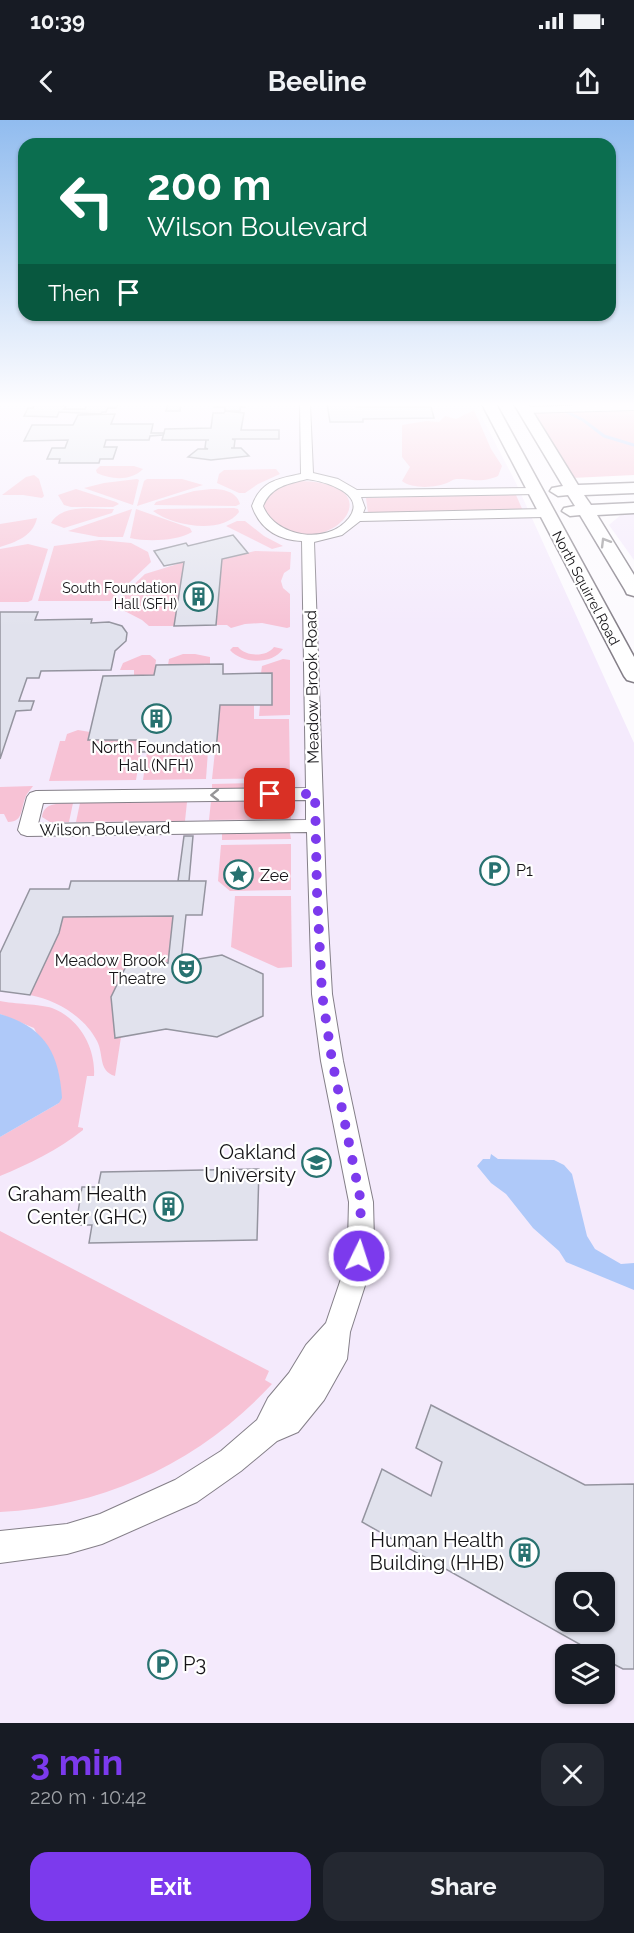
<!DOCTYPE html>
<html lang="en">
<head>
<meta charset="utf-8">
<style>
	body { margin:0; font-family:Raleway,sans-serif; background:#242831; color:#f1f3f6; height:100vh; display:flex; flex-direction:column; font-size:22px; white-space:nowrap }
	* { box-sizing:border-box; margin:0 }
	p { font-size:20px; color:#9ea1a6 }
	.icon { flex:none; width:33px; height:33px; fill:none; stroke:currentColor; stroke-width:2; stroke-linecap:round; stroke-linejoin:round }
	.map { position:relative; height:1603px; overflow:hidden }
	.sheet { display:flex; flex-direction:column; background:#171b24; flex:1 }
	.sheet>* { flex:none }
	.hud { position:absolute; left:18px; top:18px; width:598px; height:183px; border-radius:18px; box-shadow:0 2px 4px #0004; background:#0b6e4f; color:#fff; overflow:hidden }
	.buttons { position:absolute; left:555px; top:1452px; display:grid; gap:12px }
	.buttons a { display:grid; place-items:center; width:60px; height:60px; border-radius:12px; background:#171b24; box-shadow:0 2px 4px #0004; font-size:30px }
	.pin { position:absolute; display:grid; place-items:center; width:51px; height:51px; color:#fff; margin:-26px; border-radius:12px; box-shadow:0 3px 9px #0006 }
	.me { position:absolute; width:66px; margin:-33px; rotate:4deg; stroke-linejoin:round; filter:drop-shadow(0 0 4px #0008) }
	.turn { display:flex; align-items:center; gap:21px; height:126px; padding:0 30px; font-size:27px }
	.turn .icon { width:78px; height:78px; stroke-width:2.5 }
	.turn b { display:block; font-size:42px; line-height:51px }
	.then { display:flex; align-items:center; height:57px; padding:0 30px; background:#0003; gap:12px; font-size:22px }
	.round { display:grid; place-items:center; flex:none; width:63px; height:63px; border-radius:18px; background:#242831 }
	.overview { display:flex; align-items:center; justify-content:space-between; height:102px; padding:0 30px }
	h1 { font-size:36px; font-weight:700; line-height:45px; color:#7c3aed }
	.primary-button { display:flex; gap:12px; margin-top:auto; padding:12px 30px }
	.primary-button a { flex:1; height:69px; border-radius:18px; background:#7c3aed; color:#fff; font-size:24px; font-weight:700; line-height:69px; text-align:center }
	.primary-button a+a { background:#242831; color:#f1f3f6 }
	.status { display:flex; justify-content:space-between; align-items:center; height:42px; padding:0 30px; background:#171b24; direction:ltr }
	.status svg { height:16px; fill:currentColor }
	header { display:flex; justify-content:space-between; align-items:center; height:78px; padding:0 30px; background:#171b24; font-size:27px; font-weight:700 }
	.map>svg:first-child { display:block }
</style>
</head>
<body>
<div class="status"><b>10:39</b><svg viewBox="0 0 49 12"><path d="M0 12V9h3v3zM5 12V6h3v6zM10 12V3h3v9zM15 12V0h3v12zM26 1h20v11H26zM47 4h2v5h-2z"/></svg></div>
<header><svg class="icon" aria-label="back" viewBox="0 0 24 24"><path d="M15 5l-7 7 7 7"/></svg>Beeline<svg class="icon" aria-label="share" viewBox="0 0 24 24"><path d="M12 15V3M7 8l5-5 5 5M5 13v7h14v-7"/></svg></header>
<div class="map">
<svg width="634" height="1603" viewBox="0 0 634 1603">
	<rect width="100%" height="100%" fill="#fcfafe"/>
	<g fill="#f4eafc" fill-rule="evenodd">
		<path d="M0 284H475L516 363 634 623V1603H0ZM566 1462H604V1502H566ZM566 1534H604V1574H566Z"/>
		<polygon points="634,393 634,440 609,405 622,394"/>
	</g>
	<g fill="#f7c2d5">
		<polygon points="523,284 634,284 634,355 572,358"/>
		<path d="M474 290 491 329 502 346 498 356C479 364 474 358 456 359 451 360 452 361 447 363 435 368 412 369 402 361L410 347 402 337V305L426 301 439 302 445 296 456 299Z"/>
		<path d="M100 346H134L143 349C131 361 112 360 97 353L96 350Z"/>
		<polygon points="276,349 280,354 258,364 245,373 239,373 217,363 219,354 224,350"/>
		<polygon points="34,355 39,359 44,376 42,378 23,375 2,375 26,357"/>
		<polygon points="137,359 139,360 133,385 84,368 104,363"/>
		<polygon points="147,359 182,359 203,365 137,386 144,361"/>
		<path d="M298 361C410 362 312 460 264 389 265 370 282 366 298 361Z"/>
		<polygon points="76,369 116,382 119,384 113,387 71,387 64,385 58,375"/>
		<path d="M211 369C223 369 236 371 240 384L236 386 154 385 156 382 194 371Z"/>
		<polygon points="516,375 523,391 368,393 366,378"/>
		<path d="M234 388 238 389 239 392C222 415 173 406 153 391L158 389Z"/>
		<path d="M114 389 112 393 64 408 51 403C63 383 93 389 114 389Z"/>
		<polygon points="132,389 123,417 99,417 68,411"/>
		<path d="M136 389 190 408 192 412C177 421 147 422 130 418Z"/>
		<path d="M37 398C33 416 16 422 0 427V404Z"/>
		<polygon points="237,401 245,401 264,416 283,426 272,429 226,406"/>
		<polygon points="100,420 131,423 148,432 151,442 110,481 38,481 54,426"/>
		<polygon points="28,424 48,429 32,480 28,482 0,482 0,429"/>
		<polygon points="255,431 291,432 290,449 284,453 281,461 283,468 290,474 290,507 287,508 262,503 245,504 231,508 227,505 216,505 222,439"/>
		<polygon points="184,442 174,506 149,506 142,500 115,486 118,480 145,454"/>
		<path d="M233 527H238C246 537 267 537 274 527L283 529C272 545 242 544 230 530Z"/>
		<polygon points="183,534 195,534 210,537 210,544 168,545 169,539"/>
		<polygon points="142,535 150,535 156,540 154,555 134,555 134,550 120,550 123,543"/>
		<polygon points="283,539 290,540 290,595 259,596 260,585 272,585 272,553 261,553 262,546"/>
		<polygon points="220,585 254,585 254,599 289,599 290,658 212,659"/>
		<polygon points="78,610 90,612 89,620 143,620 136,660 49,661 60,621 65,621 67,614"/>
		<polygon points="208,631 206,659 143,660 147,632"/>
		<polygon points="291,662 291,668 212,669 212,664"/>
		<path d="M33 666C31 669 29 671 27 674 20 686 25 702 8 702L4 694H0V667Z"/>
		<polygon points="291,680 291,699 209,700 211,681"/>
		<polygon points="187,682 185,701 76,702 80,683"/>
		<path d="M73 683 69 702H50L42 697C44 681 61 684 73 683Z"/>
		<polygon points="290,713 291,719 222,720 222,714"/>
		<polygon points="291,724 291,770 230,771 218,761 221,725"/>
		<polygon points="235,776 291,776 292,847 278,848 231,827"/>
		<path d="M173 796 168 843 131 836 111 877 121 917 115 956C98 951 104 934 97 921 84 896 56 880 30 875L59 813 63 797Z"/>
		<path d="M0 881C14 884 40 884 52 888 79 898 96 928 94 956H87L78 1007 83 1008V1010C58 1030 29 1044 0 1056V1017L59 983 61 972 59 957 34 908 0 894Z"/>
		<path d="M0 1111 269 1251 265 1260 272 1264C200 1342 106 1386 0 1392Z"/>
	</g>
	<g fill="#afc9f9">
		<path d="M0 894C45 907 59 933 62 978L59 983 0 1017Z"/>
		<polygon points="491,1034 498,1039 554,1040 564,1045 572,1054 587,1116 595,1129 621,1144 634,1143 634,1170 566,1142 559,1131 533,1108 506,1074 491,1063 477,1046 483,1039 490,1039"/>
	</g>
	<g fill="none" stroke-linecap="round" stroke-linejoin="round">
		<polyline stroke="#afc9f9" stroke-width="3" points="567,292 583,300 604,316 634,325"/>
	</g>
	<g fill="#e1e2ed" stroke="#94949f" stroke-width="1.5" fill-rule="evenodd">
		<polygon points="35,284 63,284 62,286 66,286 64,289 85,289 87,284 118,284 116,288 108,288 106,292 102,292 101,294 59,292 57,297 24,296 28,288 33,288"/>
		<polygon points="168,284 181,284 180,291 166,291"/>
		<polygon points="215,284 245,284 245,287 240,287 240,291 225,291 225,287 214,287"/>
		<polygon points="327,284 356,284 357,287 431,287 434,298 363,299 363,302 330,302"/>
		<polygon points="225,291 244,293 241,310 279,310 279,319 232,319 235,320 234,328 231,328 241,328 249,336 211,340 188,337 198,329 208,329 205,328 206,320 209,320 162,320 165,309 211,308 213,293 224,293"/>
		<polygon points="115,294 111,304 153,304 151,313 164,313 163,315 150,316 149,320 106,320 104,327 117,327 113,339 100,339 99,343 59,343 60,339 47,339 52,328 65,328 68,320 24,321 32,305 73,305 78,295"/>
		<polygon points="233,415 248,433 222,439 216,505 174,506 184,442 164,446 154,431 186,423 188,426"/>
		<polygon points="0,492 38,492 35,500 92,499 91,503 109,502 122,506 127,513 126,521 115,531 111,550 41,551 39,558 27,558 19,581 34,581 31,590 16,591 0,639"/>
		<polygon points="223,544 223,554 272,553 272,585 220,585 216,631 141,632 143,620 88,620 103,556 154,555 156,545"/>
		<polygon points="184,716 193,716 189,761 178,761"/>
		<polygon points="71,761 206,761 202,795 186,795 181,842 222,835 263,854 263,896 217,917 166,909 115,918 111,877 131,836 168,843 173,796 63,797 59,813 30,875 0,871 0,833 30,769 69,769"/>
		<polygon points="259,1049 257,1120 89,1123 92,1105 76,1105 82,1067 98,1067 101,1052"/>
		<path d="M431 1285 585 1365 634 1364V1549H623L604 1539V1534H597L362 1402 382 1349 431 1376 442 1342 416 1328ZM566 1462H604V1502H566Z"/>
	</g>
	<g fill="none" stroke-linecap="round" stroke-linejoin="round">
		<defs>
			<g id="minor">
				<path d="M300 284H310L313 353 338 359 357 370 536 368 542 371 536 374 361 377 365 388 363 393 545 389 551 393 545 397 360 401 342 415 314 422 326 772 332 874 343 941 373 1082 374 1121 370 1150 350 1212 347 1239 324 1280 298 1312 277 1321 241 1351 197 1382 102 1424 67 1434 0 1443V1411L67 1404 100 1394 175 1360 221 1331 257 1300 268 1278 289 1253 306 1225 326 1203 344 1150 348 1121 349 1082 321 941 312 874 307 712 27 716 21 714 18 710 27 677 30 673 36 671 306 668 302 421C278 420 260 409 252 386 261 361 277 359 301 354ZM307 359C323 361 368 373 349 398 327 426 275 417 263 386 271 366 288 364 307 359ZM306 680V700L38 704 43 683Z"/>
				<polygon points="634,284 634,290 525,293 520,290 525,287"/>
			</g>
			<g id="secondary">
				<polygon points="482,284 496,284 634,537 634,562 627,560 624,556"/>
				<polygon points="514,284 528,284 578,365 634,363 634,373 584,375 591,385 634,383 634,393 597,395 634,455 634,476 627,474 625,470 580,395 570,396 562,391 564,388 575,386 568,375 558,376 550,371 552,368 563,366"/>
			</g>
		</defs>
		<use href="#minor" stroke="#847f88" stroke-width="2"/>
		<use href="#secondary" stroke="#847f88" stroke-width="3"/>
		<use href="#minor" fill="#fff" fill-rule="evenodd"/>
		<use href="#secondary" fill="#fff" fill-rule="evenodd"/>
	</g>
	<defs><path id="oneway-chevron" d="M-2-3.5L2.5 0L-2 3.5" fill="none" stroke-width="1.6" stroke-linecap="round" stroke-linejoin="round" transform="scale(1.5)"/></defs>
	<g stroke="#969597">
		<use href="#oneway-chevron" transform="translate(605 422) rotate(-121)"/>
		<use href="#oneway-chevron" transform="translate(215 675) rotate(179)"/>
	</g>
	<linearGradient id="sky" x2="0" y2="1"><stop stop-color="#91bcef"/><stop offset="0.56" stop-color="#fefdff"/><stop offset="1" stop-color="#fefdff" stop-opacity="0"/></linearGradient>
	<rect width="634" height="508" fill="url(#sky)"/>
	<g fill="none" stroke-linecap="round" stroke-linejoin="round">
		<polyline stroke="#7c3aed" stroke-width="10" stroke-dasharray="0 18" points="270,674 315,674 317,772 322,874 332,940 361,1082 359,1136"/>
	</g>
	<defs>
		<symbol id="building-ring" viewBox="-11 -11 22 22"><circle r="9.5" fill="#fff" stroke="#287270" stroke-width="1.5"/><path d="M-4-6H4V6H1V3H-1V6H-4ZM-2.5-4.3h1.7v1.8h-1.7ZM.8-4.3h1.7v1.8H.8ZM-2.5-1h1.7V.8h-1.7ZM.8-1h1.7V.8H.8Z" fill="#287270"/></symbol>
		<symbol id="parking-ring" viewBox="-11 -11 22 22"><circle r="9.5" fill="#fff" stroke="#287270" stroke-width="1.5"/><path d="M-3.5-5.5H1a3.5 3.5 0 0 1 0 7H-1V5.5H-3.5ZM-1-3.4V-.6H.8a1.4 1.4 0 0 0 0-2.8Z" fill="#287270"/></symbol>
		<symbol id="sight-ring" viewBox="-11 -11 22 22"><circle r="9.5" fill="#fff" stroke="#287270" stroke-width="1.5"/><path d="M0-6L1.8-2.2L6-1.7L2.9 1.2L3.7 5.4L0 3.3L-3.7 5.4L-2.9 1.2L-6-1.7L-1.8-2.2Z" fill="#287270"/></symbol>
		<symbol id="theatre-ring" viewBox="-11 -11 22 22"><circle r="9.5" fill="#fff" stroke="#287270" stroke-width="1.5"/><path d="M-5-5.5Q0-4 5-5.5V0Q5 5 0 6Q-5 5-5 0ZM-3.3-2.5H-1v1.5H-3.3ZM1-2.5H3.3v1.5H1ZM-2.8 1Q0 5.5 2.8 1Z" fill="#287270"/></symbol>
		<symbol id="university-ring" viewBox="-11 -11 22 22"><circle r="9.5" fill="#fff" stroke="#287270" stroke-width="1.5"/><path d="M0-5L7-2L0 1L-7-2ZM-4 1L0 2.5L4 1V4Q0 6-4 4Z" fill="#287270"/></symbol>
	</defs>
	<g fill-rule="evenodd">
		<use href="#building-ring" x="182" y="460" width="33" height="33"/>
		<use href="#building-ring" x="140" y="582" width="33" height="33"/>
		<use href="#parking-ring" x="478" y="734" width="33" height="33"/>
		<use href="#sight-ring" x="222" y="738" width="33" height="33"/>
		<use href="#theatre-ring" x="170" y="832" width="33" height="33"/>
		<use href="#university-ring" x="300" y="1026" width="33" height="33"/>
		<use href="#building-ring" x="152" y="1070" width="33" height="33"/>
		<use href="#building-ring" x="508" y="1416" width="33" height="33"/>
		<use href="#parking-ring" x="146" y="1528" width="33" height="33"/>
	</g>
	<g text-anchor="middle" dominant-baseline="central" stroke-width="4.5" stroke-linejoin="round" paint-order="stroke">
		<g font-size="14" fill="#151417" stroke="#fff" text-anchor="end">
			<text x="177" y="468">South Foundation<tspan x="177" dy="16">Hall (SFH)</tspan></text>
		</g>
		<g font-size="14" fill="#151417" stroke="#fff">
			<text transform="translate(586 468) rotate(62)">North Squirrel Road</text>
		</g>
		<g font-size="16" fill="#151417" stroke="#fff">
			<text transform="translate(312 567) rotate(-91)">Meadow Brook Road</text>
			<text transform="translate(105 709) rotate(-1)">Wilson Boulevard</text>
		</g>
		<g font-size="16" fill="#151417" stroke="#fff" text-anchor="start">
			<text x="156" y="627" text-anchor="middle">North Foundation<tspan x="156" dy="18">Hall (NFH)</tspan></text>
			<text x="516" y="750">P1</text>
			<text x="260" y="755">Zee</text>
			<text x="166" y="840" text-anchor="end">Meadow Brook<tspan x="166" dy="18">Theatre</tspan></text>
		</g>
		<g font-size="20" fill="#151417" stroke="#fff" text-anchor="end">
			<text x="296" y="1032">Oakland<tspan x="296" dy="23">University</tspan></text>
			<text x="147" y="1074">Graham Health<tspan x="147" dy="23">Center (GHC)</tspan></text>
			<text x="504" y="1420">Human Health<tspan x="504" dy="23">Building (HHB)</tspan></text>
			<text x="183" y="1544" text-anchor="start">P3</text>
		</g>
	</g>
</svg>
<div class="buttons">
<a><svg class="icon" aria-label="search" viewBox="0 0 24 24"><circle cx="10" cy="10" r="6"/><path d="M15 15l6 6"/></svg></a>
<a><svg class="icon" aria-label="layers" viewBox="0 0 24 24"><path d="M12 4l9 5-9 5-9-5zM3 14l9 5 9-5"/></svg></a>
</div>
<div class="pin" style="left:270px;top:674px;background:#d93025"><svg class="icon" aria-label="arrive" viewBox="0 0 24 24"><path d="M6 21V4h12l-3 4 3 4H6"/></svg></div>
<svg class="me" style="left:359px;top:1136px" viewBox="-20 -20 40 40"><circle r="17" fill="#7c3aed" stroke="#fff" stroke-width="3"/><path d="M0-11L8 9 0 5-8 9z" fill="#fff"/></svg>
<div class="hud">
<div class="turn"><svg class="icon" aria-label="left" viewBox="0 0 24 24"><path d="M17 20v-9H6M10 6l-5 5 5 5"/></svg><div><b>200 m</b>Wilson Boulevard</div></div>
<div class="then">Then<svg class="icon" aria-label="arrive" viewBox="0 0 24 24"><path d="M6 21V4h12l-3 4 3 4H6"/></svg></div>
</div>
</div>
<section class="sheet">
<div class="overview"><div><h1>3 min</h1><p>220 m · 10:42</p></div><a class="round"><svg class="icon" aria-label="close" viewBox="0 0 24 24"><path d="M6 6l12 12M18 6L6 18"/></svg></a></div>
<div class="primary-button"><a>Exit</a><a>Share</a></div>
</section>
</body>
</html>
